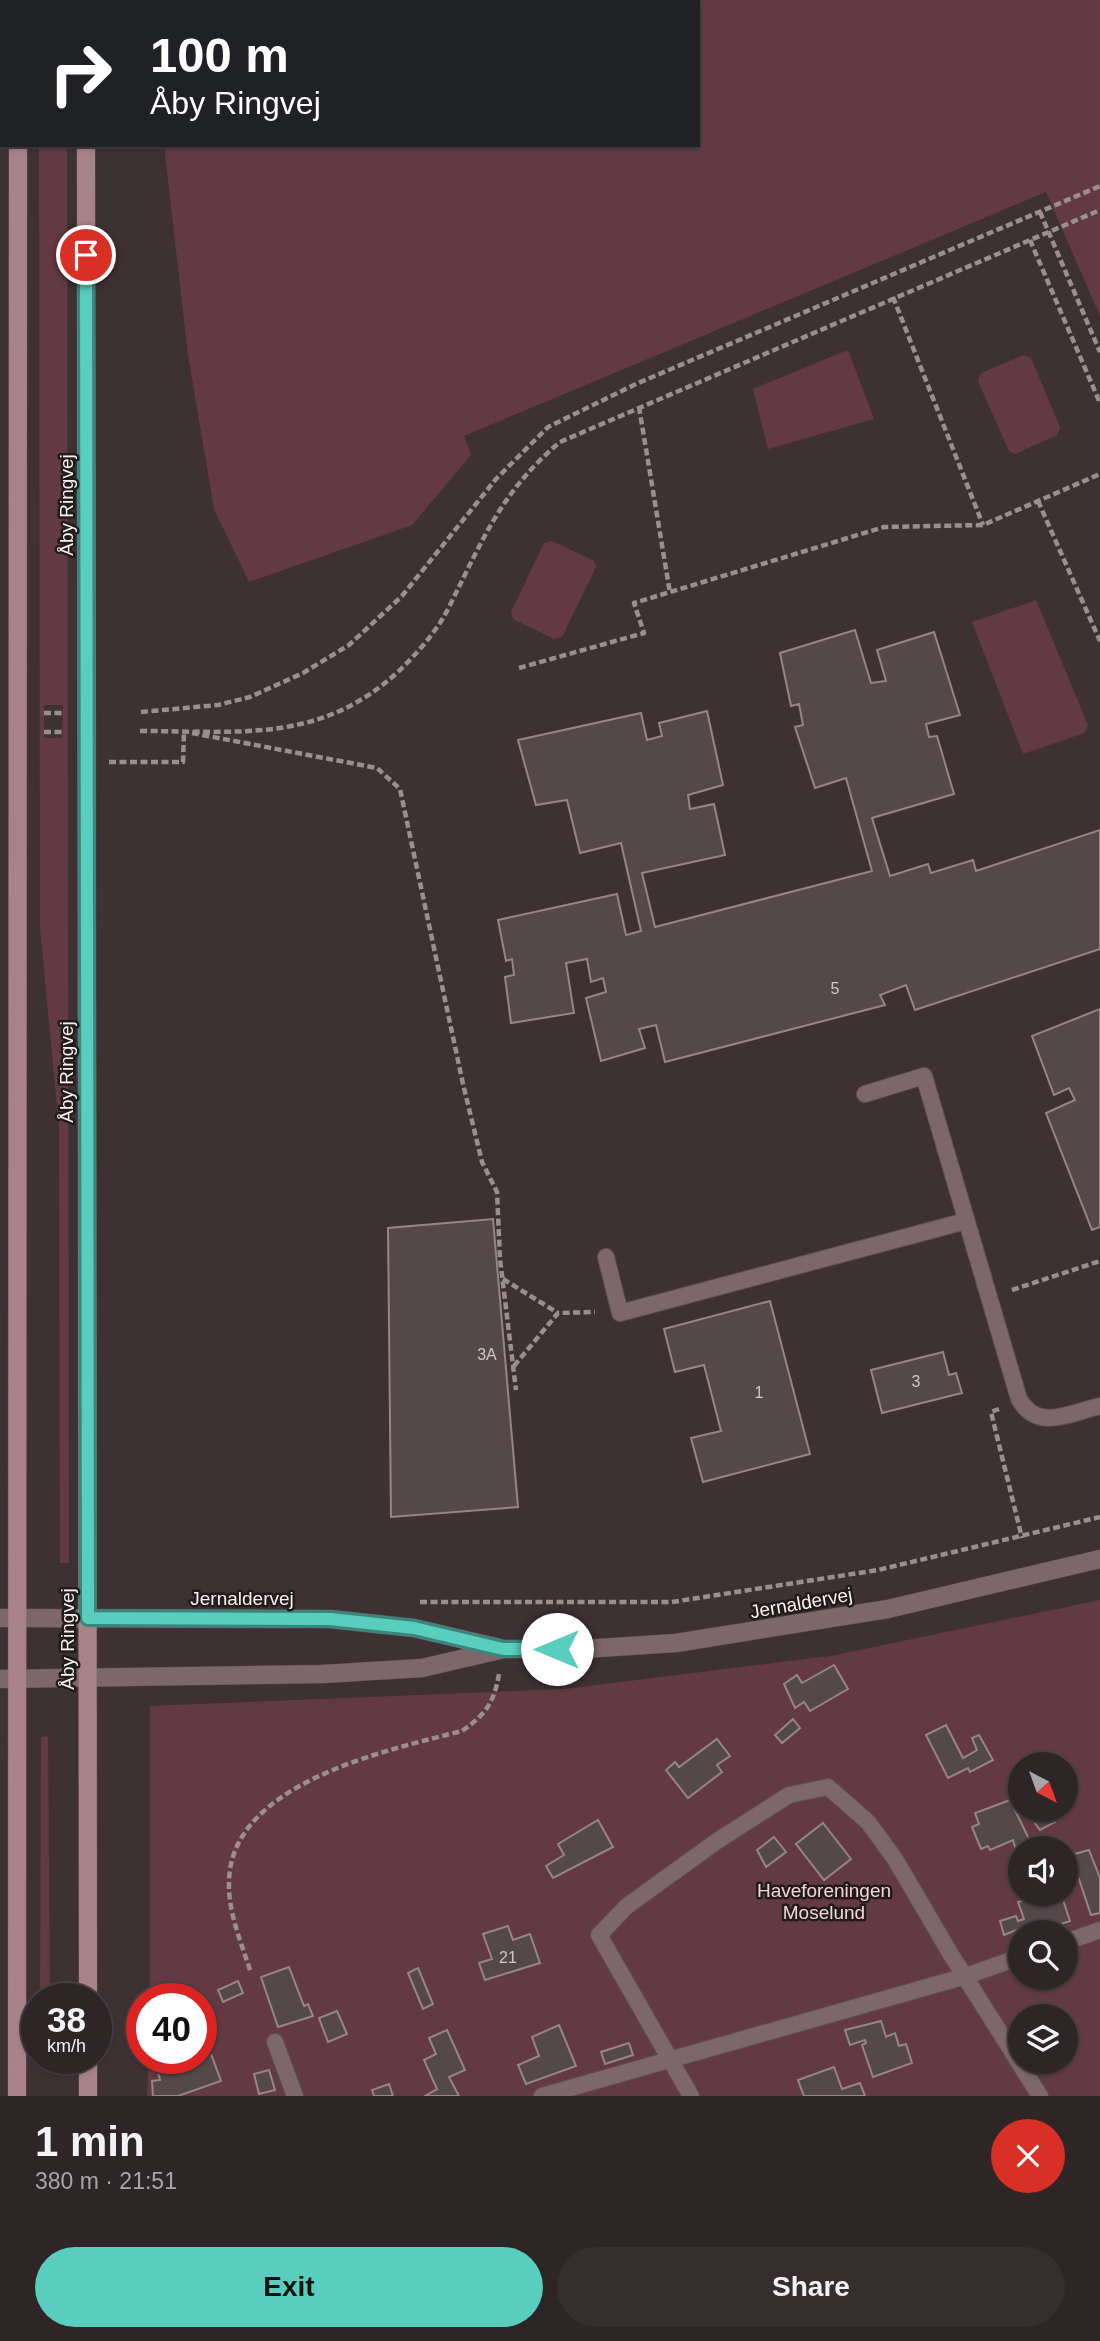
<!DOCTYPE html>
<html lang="en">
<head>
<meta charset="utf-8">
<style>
	body { margin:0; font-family:Arial,sans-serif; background:#362d2f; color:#f1f3f6; height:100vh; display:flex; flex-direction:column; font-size:26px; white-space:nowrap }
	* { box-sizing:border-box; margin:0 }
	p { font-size:23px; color:#a7a5a7 }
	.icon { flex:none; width:38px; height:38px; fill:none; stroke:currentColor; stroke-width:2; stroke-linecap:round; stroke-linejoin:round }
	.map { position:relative; height:2096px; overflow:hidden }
	.drawer { display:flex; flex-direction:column; background:#2e2527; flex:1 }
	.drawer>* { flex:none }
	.top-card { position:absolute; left:0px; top:0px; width:700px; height:147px; box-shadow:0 2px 5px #0004,0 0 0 2px #494244; background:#202124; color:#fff; overflow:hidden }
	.needle { width:46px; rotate:139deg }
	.buttons { position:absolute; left:1008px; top:1752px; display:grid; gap:14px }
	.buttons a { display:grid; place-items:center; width:70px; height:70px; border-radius:50%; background:#2e2527; box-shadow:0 2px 5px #0004,0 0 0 2px #494244; font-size:35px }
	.speed { position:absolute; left:21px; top:1983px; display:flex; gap:14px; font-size:35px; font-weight:700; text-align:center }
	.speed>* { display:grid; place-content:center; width:91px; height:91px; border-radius:50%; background:#2e2527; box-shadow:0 2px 5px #0004,0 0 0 2px #494244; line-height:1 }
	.speed small { font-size:18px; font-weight:400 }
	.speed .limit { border:10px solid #d22; background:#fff; color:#111 }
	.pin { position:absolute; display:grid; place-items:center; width:60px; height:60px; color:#fff; margin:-30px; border:4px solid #fff; border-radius:50%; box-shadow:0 2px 7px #0007 }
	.me { position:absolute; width:77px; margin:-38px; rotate:270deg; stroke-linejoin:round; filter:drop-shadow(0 0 5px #0008) }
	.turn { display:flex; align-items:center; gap:24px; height:147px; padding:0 35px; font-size:32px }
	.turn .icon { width:91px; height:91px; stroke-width:2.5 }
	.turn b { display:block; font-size:49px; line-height:60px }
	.round { display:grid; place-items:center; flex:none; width:74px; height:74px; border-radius:37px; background:#362d2f }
	.headline { display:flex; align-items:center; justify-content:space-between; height:119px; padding:0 35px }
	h1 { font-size:42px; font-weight:700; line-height:52px }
	.action { display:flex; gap:14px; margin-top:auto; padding:14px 35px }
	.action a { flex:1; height:80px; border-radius:42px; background:#59cebe; color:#111; font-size:28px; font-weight:700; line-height:80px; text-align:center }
	.action a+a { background:#362d2f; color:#f1f3f6 }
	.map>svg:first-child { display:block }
</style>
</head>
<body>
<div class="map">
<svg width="1100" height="2096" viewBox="0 0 1100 2096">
	<rect width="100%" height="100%" fill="#3e3134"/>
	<g fill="#633a43" fill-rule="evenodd">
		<polygon points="157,0 1100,0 1100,316 1046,192 464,436 471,455 412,525 249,582 214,509 188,355 164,145 698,145 698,2"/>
		<path d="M39 145H67L69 1563H60L59 1128 40 927ZM44 705H63L62 738H44Z"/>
		<polygon points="848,350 874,419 768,449 753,389"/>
		<polygon points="1024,355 1031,358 1060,427 1057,435 1015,454 1009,451 978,381 981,373"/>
		<polygon points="552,541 594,561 596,567 562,637 554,639 513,619 511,612 544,543"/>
		<polygon points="1036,600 1088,725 1084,733 1023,754 972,622"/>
		<path d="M1100 1600V2096H147L149 2058H201V1998H150V1706L565 1689 831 1656ZM1020 1764H1066V1810H1020ZM1020 1848H1066V1894H1020ZM1020 1932H1066V1978H1020ZM1020 2016H1066V2062H1020Z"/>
		<polygon points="48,1736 50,1998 40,1998 41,1737"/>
	</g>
	<g fill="#55484a" stroke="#958588" stroke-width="2">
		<polygon points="855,630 871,683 886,681 877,650 934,632 960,715 926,724 929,737 937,736 954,794 872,818 890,876 928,864 931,873 973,860 976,871 1100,830 1100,949 915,1010 906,985 880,995 885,1005 665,1062 656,1025 639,1029 645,1048 601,1061 586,998 606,992 603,978 591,982 587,959 566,963 574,1013 511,1023 505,977 514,975 512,959 506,961 498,920 617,894 626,935 641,931 621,843 580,853 567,800 536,805 518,740 641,713 647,740 662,736 659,723 707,711 723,785 688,795 690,809 714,804 725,855 642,873 655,927 872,871 846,778 815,788 795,727 803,725 799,704 791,706 780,653"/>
		<polygon points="1100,1009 1100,1227 1092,1230 1046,1113 1075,1100 1069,1088 1054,1095 1032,1036"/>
		<polygon points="493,1219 518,1507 391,1517 388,1228"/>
		<polygon points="770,1301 810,1454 703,1482 691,1438 721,1431 704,1365 675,1372 664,1329"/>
		<polygon points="943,1352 949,1375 956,1373 962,1393 882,1413 871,1370"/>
		<polygon points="834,1665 848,1689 810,1711 804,1702 795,1708 784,1684 797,1675 802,1683"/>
		<polygon points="793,1719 800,1728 782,1743 775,1735"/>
		<polygon points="946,1725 963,1758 977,1750 972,1738 979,1735 993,1760 970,1772 968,1768 948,1778 926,1735"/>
		<polygon points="717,1739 730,1756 717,1765 722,1772 688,1798 666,1770 675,1762 679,1767"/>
		<polygon points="1010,1800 1030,1841 1015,1847 1013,1840 990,1850 988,1846 981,1849 972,1827 979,1824 975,1813"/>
		<polygon points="1039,1810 1042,1814 1049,1810 1055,1822 1040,1830 1029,1815"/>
		<polygon points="598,1820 613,1847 553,1878 546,1866 564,1855 558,1844"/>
		<polygon points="823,1823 851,1859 824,1880 796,1844"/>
		<polygon points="774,1837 786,1852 766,1867 757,1850"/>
		<polygon points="1089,1850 1100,1878 1100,1913 1091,1915 1071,1855"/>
		<polygon points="1046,1894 1061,1894 1070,1921 1042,1930 1041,1925 1025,1930 1024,1927 1004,1935 1000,1921 1016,1916 1018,1921 1024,1919 1018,1902"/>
		<polygon points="508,1926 513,1940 530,1934 540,1963 485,1980 479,1963 492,1959 483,1934"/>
		<polygon points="289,1967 304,2006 308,2004 313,2016 278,2027 261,1977"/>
		<polygon points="418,1968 433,2004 423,2009 408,1973"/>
		<polygon points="238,1981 243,1993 223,2002 218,1990"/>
		<polygon points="337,2011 347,2034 328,2042 319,2018"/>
		<polygon points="881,2021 886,2037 895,2033 899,2046 906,2044 912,2063 873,2077 862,2045 866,2043 865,2040 850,2045 845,2030"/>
		<polygon points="559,2025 576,2066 526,2084 518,2065 539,2056 532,2037"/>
		<polygon points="447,2030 465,2070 449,2077 459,2096 425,2096 437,2089 424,2060 436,2054 429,2038"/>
		<polygon points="629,2043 633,2055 605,2064 601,2052"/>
		<polygon points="211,2054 221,2081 178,2096 153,2096 152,2081 160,2080 157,2068 173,2063 174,2067"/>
		<polygon points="834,2067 842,2089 860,2083 865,2096 804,2096 798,2080"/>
		<polygon points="269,2070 275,2090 259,2094 254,2074"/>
		<polygon points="389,2084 393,2096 374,2096 372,2090"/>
	</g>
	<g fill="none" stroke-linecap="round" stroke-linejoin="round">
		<defs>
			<g id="service">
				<path d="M865 1094 924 1076 1019 1399C1038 1432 1069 1413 1100 1406"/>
				<polyline points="606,1257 620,1313 966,1221"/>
				<polyline points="1066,1942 1100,1930"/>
				<polyline points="275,2042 295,2096"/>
				<polyline points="542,2096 966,1976 1020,1957"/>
				<polyline points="691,2096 599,1935 627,1906 717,1841 789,1795 828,1787 868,1822 895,1859 950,1953 1040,2096"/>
			</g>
			<g id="tertiary">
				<polyline points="0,1618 330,1619 414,1628 500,1648"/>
				<polyline points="0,1679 323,1674 422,1668 504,1649 583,1649 676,1643 888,1609 1100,1559"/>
			</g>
			<g id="secondary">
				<polyline points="18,0 18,2"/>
				<polyline points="86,0 86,2"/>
				<polyline points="86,145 88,1998"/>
				<polyline points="88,2058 88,2096"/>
				<polyline points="17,2096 18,145"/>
			</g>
		</defs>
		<use href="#service" stroke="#5c5052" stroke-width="18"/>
		<use href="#tertiary" stroke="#5c5052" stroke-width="19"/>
		<use href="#secondary" stroke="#5c5052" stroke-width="19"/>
		<g stroke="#998f91" stroke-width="4.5" stroke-dasharray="7 3.5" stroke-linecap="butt">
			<polyline points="1040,212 1100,352"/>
			<polyline points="1030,240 1100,403"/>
			<polyline points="893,297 983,525"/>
			<polyline points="639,407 670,593"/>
			<polyline points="1038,501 1100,641"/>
			<polyline points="519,668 644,633 634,603 884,527 983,525 1100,474"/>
			<polyline points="141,712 218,705 250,697 303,673 349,645 402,596 496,479 548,427 636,384 1100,186"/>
			<polyline points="44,713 62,713"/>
			<path d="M140 731C240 731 321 744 400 670 420 650 439 629 451 603 484 537 502 491 560 442L1100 210"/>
			<polyline points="44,732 63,732"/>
			<polyline points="192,733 377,768 400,789 463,1084 482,1162 497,1192 500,1259 516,1390"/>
			<polyline points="109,762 183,762 184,732"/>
			<polyline points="503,1279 558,1313"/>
			<polyline points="1012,1290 1100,1261"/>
			<polyline points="514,1366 558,1313 595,1312"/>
			<polyline points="999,1409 991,1412 1022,1538"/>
			<polyline points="420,1602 672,1602 878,1570 1100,1517"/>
			<path d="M250 1970C241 1942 228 1912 229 1882 230 1783 388 1750 462 1731 486 1714 494 1703 499 1674"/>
		</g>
		<use href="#service" stroke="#7e676b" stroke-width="16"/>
		<use href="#tertiary" stroke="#7e676b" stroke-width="18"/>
		<use href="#secondary" stroke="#a78289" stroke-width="18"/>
	</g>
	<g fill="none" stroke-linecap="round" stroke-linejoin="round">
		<defs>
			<polyline id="route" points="86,255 88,1618 330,1619 414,1628 503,1649 557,1649"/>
		</defs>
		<use href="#route" stroke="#3a867c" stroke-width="18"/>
		<use href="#route" stroke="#59cebe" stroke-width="12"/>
	</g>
	<g text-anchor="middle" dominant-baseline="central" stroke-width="5" stroke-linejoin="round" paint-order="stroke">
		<g font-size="16" fill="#cfc6c7">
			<text x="835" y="988">5</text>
			<text x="487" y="1354">3A</text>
			<text x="916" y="1381">3</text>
			<text x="759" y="1392">1</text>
			<text x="508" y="1957">21</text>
		</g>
		<g font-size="19" fill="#f8f0f1" stroke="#211b1c">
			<text transform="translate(66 505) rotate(-90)">Åby Ringvej</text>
			<text transform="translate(66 1072) rotate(-90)">Åby Ringvej</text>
			<text x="242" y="1598">Jernaldervej</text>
			<text transform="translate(801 1603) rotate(-10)">Jernaldervej</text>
			<text transform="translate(67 1639) rotate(-90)">Åby Ringvej</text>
		</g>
		<g font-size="19" fill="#f6d4da" stroke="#211b1c">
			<text x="824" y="1890">Haveforeningen<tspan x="824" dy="22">Moselund</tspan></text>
		</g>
	</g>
</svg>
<div class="buttons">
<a><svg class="needle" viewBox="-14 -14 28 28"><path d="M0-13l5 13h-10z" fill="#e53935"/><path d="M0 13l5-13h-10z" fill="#a7a5a7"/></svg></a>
<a><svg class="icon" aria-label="sound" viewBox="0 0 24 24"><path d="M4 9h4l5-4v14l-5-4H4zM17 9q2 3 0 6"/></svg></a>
<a><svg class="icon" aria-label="search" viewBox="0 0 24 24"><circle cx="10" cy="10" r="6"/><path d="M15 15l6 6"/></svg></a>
<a><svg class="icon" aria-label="layers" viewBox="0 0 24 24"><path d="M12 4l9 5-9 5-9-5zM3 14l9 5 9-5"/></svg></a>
</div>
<div class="speed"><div>38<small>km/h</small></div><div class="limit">40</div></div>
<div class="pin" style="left:86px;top:255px;background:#d93025"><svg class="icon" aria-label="arrive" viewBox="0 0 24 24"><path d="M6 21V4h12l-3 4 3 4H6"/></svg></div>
<svg class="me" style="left:557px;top:1649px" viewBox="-20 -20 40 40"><circle r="19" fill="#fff"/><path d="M0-13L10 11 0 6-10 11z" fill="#59cebe"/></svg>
<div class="top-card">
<div class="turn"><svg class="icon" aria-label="right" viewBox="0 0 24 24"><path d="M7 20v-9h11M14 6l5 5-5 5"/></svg><div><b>100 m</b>Åby Ringvej</div></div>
</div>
</div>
<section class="drawer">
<div class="headline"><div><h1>1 min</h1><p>380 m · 21:51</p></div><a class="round" style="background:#d93025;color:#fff"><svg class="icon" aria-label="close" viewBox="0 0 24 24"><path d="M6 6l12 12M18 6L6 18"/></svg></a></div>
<div class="action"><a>Exit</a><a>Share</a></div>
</section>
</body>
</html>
